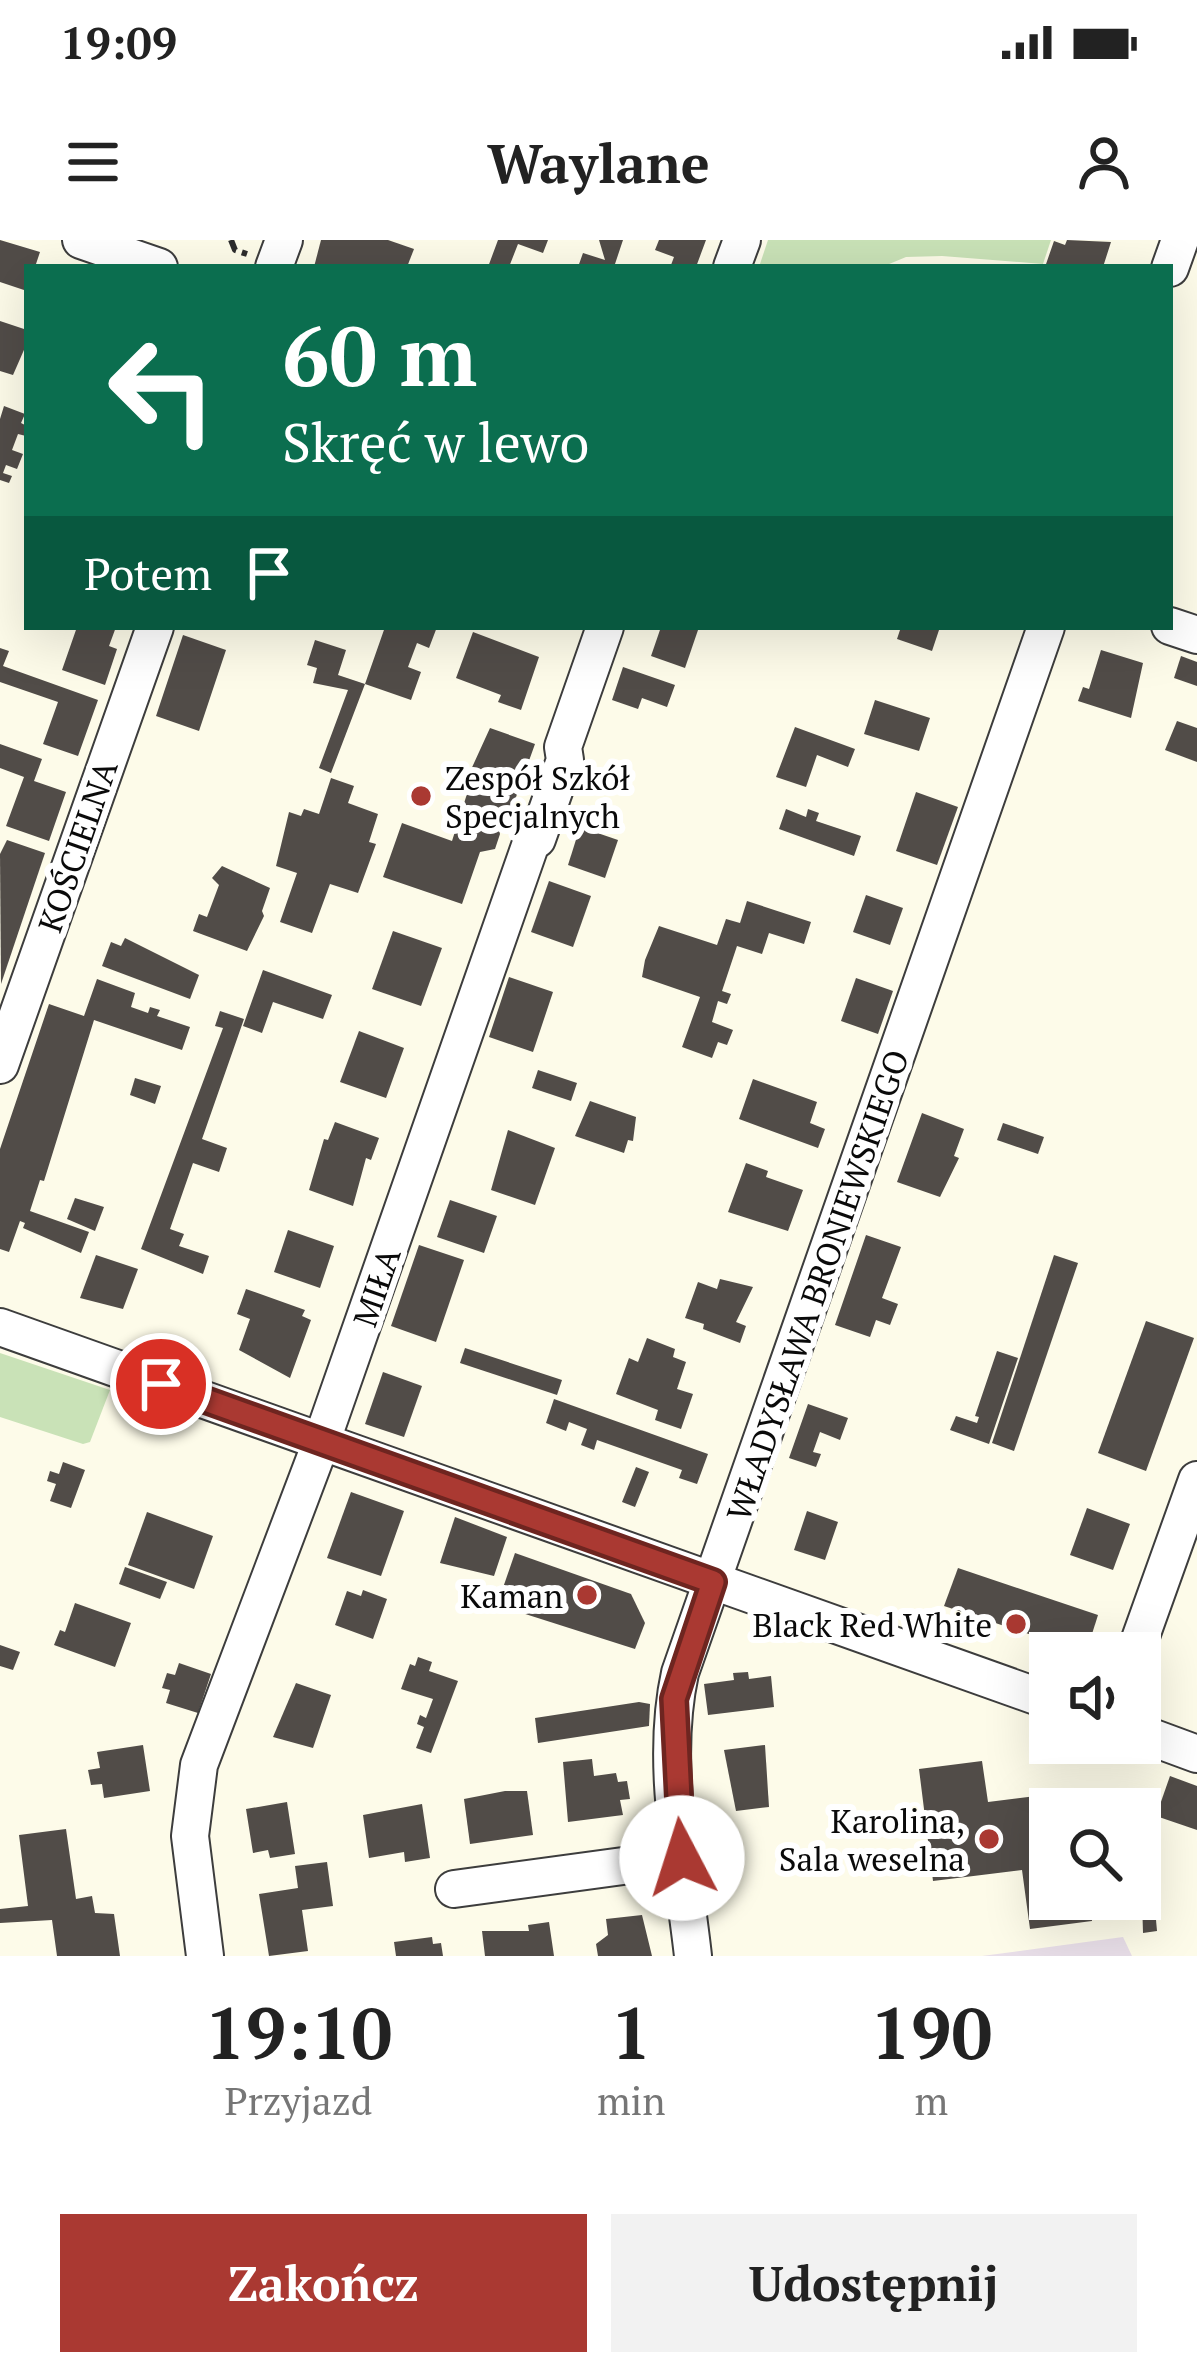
<!DOCTYPE html>
<html lang="pl">
<head>
<meta charset="utf-8">
<style>
	body { margin:0; font-family:"PT Serif",serif; background:#f2f2f2; color:#222; height:100vh; display:flex; flex-direction:column; font-size:45px; white-space:nowrap }
	* { box-sizing:border-box; margin:0 }
	p { font-size:39px; color:#767676 }
	.icon { flex:none; width:66px; height:66px; fill:none; stroke:currentColor; stroke-width:2; stroke-linecap:round; stroke-linejoin:round }
	.map { position:relative; height:1716px; overflow:hidden }
	.drawer { display:flex; flex-direction:column; background:#fff; flex:1 }
	.drawer>* { flex:none }
	.guide { position:absolute; left:24px; top:24px; width:1149px; height:366px; border-radius:0px; box-shadow:0 12px 48px #0002; background:#0b6e4f; color:#fff; overflow:hidden }
	.tools { position:absolute; left:1029px; top:1392px; display:grid; gap:24px }
	.tools a { display:grid; place-items:center; width:132px; height:132px; border-radius:0px; background:#fff; box-shadow:0 12px 48px #0002; font-size:60px }
	.pin { position:absolute; display:grid; place-items:center; width:102px; height:102px; color:#fff; margin:-51px; border:6px solid #fff; border-radius:50%; box-shadow:0 3px 12px #0007 }
	.me { position:absolute; width:132px; margin:-66px; rotate:355deg; stroke-linejoin:round; filter:drop-shadow(0 0 9px #0008) }
	.turn { display:flex; align-items:center; gap:42px; height:252px; padding:0 60px; font-size:54px }
	.turn .icon { width:156px; height:156px; stroke-width:2.5 }
	.turn b { display:block; font-size:84px; line-height:102px }
	.then { display:flex; align-items:center; height:114px; padding:0 60px; background:#0003; gap:24px; font-size:45px }
	.eta { display:flex; justify-content:space-evenly; align-items:center; height:204px; text-align:center }
	.eta b { font-size:72px; font-weight:700; line-height:84px }
	.action { display:flex; gap:24px; margin-top:auto; padding:24px 60px }
	.action a { flex:1; height:138px; border-radius:0px; background:#aa3932; color:#fff; font-size:48px; font-weight:700; line-height:138px; text-align:center }
	.action a+a { background:#f2f2f2; color:#222 }
	.status { display:flex; justify-content:space-between; align-items:center; height:84px; padding:0 60px; background:#fff; direction:ltr }
	.status svg { height:33px; fill:currentColor }
	header { display:flex; justify-content:space-between; align-items:center; height:156px; padding:0 60px; background:#fff; font-size:54px; font-weight:700 }
	.map>svg:first-child { display:block }
</style>
</head>
<body>
<div class="status"><b>19:09</b><svg viewBox="0 0 49 12"><path d="M0 12V9h3v3zM5 12V6h3v6zM10 12V3h3v9zM15 12V0h3v12zM26 1h20v11H26zM47 4h2v5h-2z"/></svg></div>
<header><svg class="icon" aria-label="menu" viewBox="0 0 24 24"><path d="M4 6h16M4 12h16M4 18h16"/></svg>Waylane<svg class="icon" aria-label="person" viewBox="0 0 24 24"><circle cx="12" cy="8" r="4"/><path d="M4 21q1-7 8-7t8 7"/></svg></header>
<div class="map">
<svg width="1197" height="1716" viewBox="0 0 1197 1716">
	<rect width="100%" height="100%" fill="#fdfbe9"/>
	<polygon fill="#e8dee8" points="1123,1697 1132,1716 982,1716"/>
	<g fill="#c9e2b7">
		<polygon points="768,0 1051,0 1043,24 942,16 906,17 882,27 759,27"/>
		<polygon points="0,1113 110,1150 90,1202 83,1204 0,1177"/>
	</g>
	<g fill="#514c48">
		<polygon points="0,0 40,12 35,27 27,27 27,51 0,42"/>
		<polygon points="321,0 388,0 414,9 407,27 314,27"/>
		<polygon points="498,0 548,0 543,13 518,4 509,27 488,27"/>
		<polygon points="599,0 623,0 614,27 578,27 583,13 605,20"/>
		<polygon points="659,0 706,0 696,27 671,25 674,17 655,10"/>
		<polygon points="1067,0 1111,2 1103,27 1045,27 1054,1 1065,5"/>
		<polygon points="0,81 27,90 27,103 13,135 0,131"/>
		<polygon points="4,166 25,174 21,183 27,186 26,196 18,194 12,210 23,214 17,229 6,225 3,233 12,236 9,243 0,240 0,179"/>
		<polygon points="77,387 116,387 109,406 117,409 105,445 62,430"/>
		<polygon points="385,387 437,387 429,408 417,403 408,427 421,432 411,460 365,444"/>
		<polygon points="661,387 698,390 685,428 651,416"/>
		<polygon points="901,387 940,387 932,411 897,399"/>
		<polygon points="473,392 539,417 521,470 498,462 501,455 456,438"/>
		<polygon points="183,395 226,410 199,491 156,476"/>
		<polygon points="315,400 346,410 338,435 365,444 331,533 319,528 348,450 313,443 317,428 307,425"/>
		<polygon points="0,408 9,411 3,426 98,460 78,516 43,504 58,462 0,442"/>
		<polygon points="1101,410 1143,423 1131,478 1078,461 1083,447 1089,449"/>
		<polygon points="1181,416 1197,422 1197,446 1174,438"/>
		<polygon points="623,427 675,445 667,467 642,458 638,469 612,460"/>
		<polygon points="875,460 930,478 919,511 864,494"/>
		<polygon points="1177,481 1197,488 1197,522 1165,510"/>
		<polygon points="795,487 855,509 848,527 817,515 806,547 776,537"/>
		<polygon points="490,488 535,504 506,585 497,582 500,594 495,609 480,612 462,664 383,637 402,583 452,601 473,535 469,534"/>
		<polygon points="0,504 42,519 34,541 66,552 49,601 6,586 24,537 0,528"/>
		<polygon points="331,538 354,546 348,563 378,574 369,602 376,604 358,653 330,644 312,693 280,682 297,633 276,626 289,572 301,576 304,569 319,574"/>
		<polygon points="916,552 958,567 937,625 896,611"/>
		<polygon points="786,569 806,577 808,569 819,573 816,581 861,596 854,616 779,589"/>
		<polygon points="580,587 618,600 605,638 568,625"/>
		<polygon points="7,600 45,613 1,744 0,614"/>
		<polygon points="222,626 270,648 262,671 264,676 247,711 193,691 199,674 207,677 219,645 212,638"/>
		<polygon points="549,641 591,656 573,707 531,692"/>
		<polygon points="866,655 903,668 890,705 853,692"/>
		<polygon points="747,661 811,682 804,704 769,693 762,714 737,706 722,751 731,754 727,764 718,761 712,782 733,790 727,805 718,802 712,818 682,807 700,757 642,737 645,720 659,686 717,705 726,679 740,683"/>
		<polygon points="393,691 442,708 421,766 372,749"/>
		<polygon points="125,698 199,735 190,759 102,726 111,702 121,706"/>
		<polygon points="263,730 332,755 323,779 273,762 262,793 243,786"/>
		<polygon points="509,737 553,752 533,812 489,797"/>
		<polygon points="856,738 893,751 878,794 841,781"/>
		<polygon points="97,739 135,753 131,767 148,773 150,767 160,770 157,776 190,787 182,810 94,780 44,941 40,940 30,971 89,992 81,1013 23,988 25,983 20,981 9,1012 0,1009 0,909 49,764 84,776"/>
		<polygon points="220,771 244,779 202,899 227,908 219,932 193,923 170,989 184,994 179,1006 209,1016 203,1034 141,1009 223,788 215,786"/>
		<polygon points="359,791 404,808 386,858 340,842"/>
		<polygon points="538,830 577,843 571,861 532,848"/>
		<polygon points="135,838 161,846 155,864 130,855"/>
		<polygon points="753,839 817,862 810,883 825,889 818,908 739,879"/>
		<polygon points="590,861 636,877 633,901 628,900 624,913 575,896"/>
		<polygon points="922,873 964,889 954,916 959,918 940,957 897,942"/>
		<polygon points="335,882 379,898 371,920 366,918 353,966 309,950 324,899 328,900"/>
		<polygon points="1003,883 1044,897 1038,914 997,900"/>
		<polygon points="508,890 555,908 535,965 491,950"/>
		<polygon points="746,923 768,931 766,937 803,950 788,991 728,972"/>
		<polygon points="75,958 104,967 95,991 67,979"/>
		<polygon points="450,960 497,976 484,1013 437,997"/>
		<polygon points="288,990 334,1006 320,1048 274,1032"/>
		<polygon points="866,995 901,1007 882,1058 898,1064 890,1085 876,1080 870,1097 835,1085"/>
		<polygon points="419,1005 464,1020 436,1102 391,1086"/>
		<polygon points="96,1015 138,1029 123,1069 80,1058"/>
		<polygon points="1054,1015 1078,1023 1014,1211 992,1203"/>
		<polygon points="720,1039 753,1047 736,1082 746,1086 740,1103 703,1089 704,1084 685,1078 698,1042 717,1049"/>
		<polygon points="246,1049 305,1070 302,1076 311,1080 290,1138 239,1110 250,1079 237,1074"/>
		<polygon points="1146,1081 1194,1098 1146,1231 1098,1213"/>
		<polygon points="647,1098 675,1109 673,1117 686,1122 677,1149 693,1154 681,1189 655,1180 658,1170 616,1154 629,1118 638,1122"/>
		<polygon points="465,1108 562,1140 557,1155 460,1123"/>
		<polygon points="997,1111 1018,1118 989,1204 950,1190 956,1176 977,1183 979,1177 975,1176"/>
		<polygon points="383,1132 422,1146 404,1197 365,1184"/>
		<polygon points="554,1159 708,1214 697,1244 679,1238 682,1230 597,1200 594,1210 581,1205 587,1189 569,1182 566,1191 546,1183"/>
		<polygon points="808,1164 848,1178 840,1200 820,1192 813,1212 821,1214 816,1227 789,1218"/>
		<polygon points="63,1222 85,1230 71,1268 50,1261 56,1244 47,1241 50,1231 59,1234"/>
		<polygon points="636,1227 649,1232 635,1267 622,1262"/>
		<polygon points="351,1252 404,1271 381,1336 327,1318"/>
		<polygon points="1087,1268 1130,1284 1113,1330 1070,1315"/>
		<polygon points="807,1271 838,1282 825,1320 794,1310"/>
		<polygon points="147,1272 213,1296 194,1349 128,1325"/>
		<polygon points="455,1277 507,1297 494,1336 440,1323"/>
		<polygon points="515,1313 631,1354 645,1383 635,1409 497,1365"/>
		<polygon points="125,1327 167,1342 160,1359 119,1344"/>
		<polygon points="958,1328 1098,1375 1086,1413 944,1366"/>
		<polygon points="363,1350 387,1359 373,1399 335,1385 347,1351 361,1356"/>
		<polygon points="75,1363 131,1383 115,1427 54,1405 60,1390 65,1392"/>
		<polygon points="0,1405 20,1412 13,1430 0,1426"/>
		<polygon points="418,1417 432,1422 429,1431 458,1441 431,1513 416,1508 424,1487 417,1484 420,1475 426,1478 433,1459 401,1449 410,1424 415,1426"/>
		<polygon points="179,1423 211,1434 198,1473 166,1463 170,1450 162,1448 167,1433 175,1435"/>
		<polygon points="748,1432 749,1439 771,1436 774,1467 708,1475 704,1444 734,1440 733,1433"/>
		<polygon points="296,1443 331,1455 313,1508 273,1497"/>
		<polygon points="639,1462 650,1464 649,1486 538,1503 535,1478"/>
		<polygon points="143,1505 150,1551 104,1558 102,1544 91,1545 88,1530 100,1528 97,1512"/>
		<polygon points="765,1505 769,1567 736,1571 724,1510"/>
		<polygon points="592,1519 594,1536 616,1533 618,1542 627,1541 630,1559 620,1560 623,1575 568,1582 563,1522"/>
		<polygon points="982,1521 988,1562 1076,1551 1078,1569 1050,1569 1050,1659 1090,1659 1092,1681 1030,1689 1022,1630 933,1641 919,1529"/>
		<polygon points="1170,1536 1197,1546 1197,1590 1156,1576"/>
		<polygon points="505,1551 527,1551 533,1595 470,1604 464,1559"/>
		<polygon points="287,1562 295,1614 270,1618 268,1610 253,1613 246,1569"/>
		<polygon points="422,1564 430,1618 405,1622 404,1612 369,1618 363,1575"/>
		<polygon points="66,1589 76,1659 92,1656 95,1673 114,1674 120,1716 57,1716 52,1680 0,1683 0,1669 28,1666 19,1595"/>
		<polygon points="1148,1591 1157,1691 1143,1693 1140,1592"/>
		<polygon points="327,1622 333,1666 302,1670 308,1711 269,1716 259,1654 298,1648 295,1626"/>
		<polygon points="642,1675 652,1716 598,1716 596,1704 608,1695 606,1679"/>
		<polygon points="549,1682 554,1716 485,1716 482,1691 529,1691 528,1685"/>
		<polygon points="432,1697 433,1704 441,1703 443,1716 396,1716 394,1702"/>
	</g>
	<g fill="none" stroke-linecap="round" stroke-linejoin="round">
		<defs>
			<g id="minor">
				<polyline points="81,0 159,27"/>
				<polyline points="274,27 284,0"/>
				<polyline points="732,27 742,0"/>
				<polyline points="1170,28 1180,0"/>
				<polyline points="1170,386 1197,395"/>
				<polyline points="0,825 155,387"/>
				<polyline points="0,1087 1050,1461"/>
				<polyline points="1135,1413 1197,1240"/>
				<polyline points="1140,1493 1197,1514"/>
				<polyline points="454,1649 682,1618"/>
				<polyline points="205,1716 190,1596 199,1525 322,1200 531,603 537,599 565,520 563,507 605,387"/>
				<path d="M693 1716C683 1625 660 1524 680 1433L1046 387"/>
			</g>
		</defs>
		<use href="#minor" stroke="#3d3d3d" stroke-width="40"/>
		<g stroke="#2c2c2c" stroke-width="6" stroke-dasharray="12 6" stroke-linecap="butt">
			<polyline points="231,0 235,10 247,14"/>
			<polyline points="898,27 934,27"/>
		</g>
		<use href="#minor" stroke="#fff" stroke-width="36"/>
	</g>
	<g fill="none" stroke-linecap="round" stroke-linejoin="round">
		<defs>
			<polyline id="route" points="161,1144 713,1342 674,1459 682,1618"/>
		</defs>
		<use href="#route" stroke="#6e2520" stroke-width="30"/>
		<use href="#route" stroke="#aa3932" stroke-width="21"/>
	</g>
	<g fill="#aa3932" stroke="#fff" stroke-width="4.5">
		<circle cx="421" cy="556" r="12"/>
		<circle cx="587" cy="1355" r="12"/>
		<circle cx="1016" cy="1384" r="12"/>
		<circle cx="989" cy="1599" r="12"/>
	</g>
	<g text-anchor="middle" dominant-baseline="central" stroke-width="12" stroke-linejoin="round" paint-order="stroke">
		<g font-size="33" fill="#0a0a0a" stroke="#fff" text-anchor="end">
			<text x="445" y="537" text-anchor="start">Zespół Szkół<tspan x="445" dy="38">Specjalnych</tspan></text>
			<text x="563" y="1355">Kaman</text>
			<text x="992" y="1384">Black Red White</text>
			<text x="965" y="1580">Karolina,<tspan x="965" dy="38">Sala weselna</tspan></text>
		</g>
		<g font-size="33" fill="#0a0a0a" stroke="#fff">
			<text transform="translate(77 606) rotate(-71)">KOŚCIELNA</text>
			<text transform="translate(817 1045) rotate(-71)">WŁADYSŁAWA BRONIEWSKIEGO</text>
			<text transform="translate(376 1047) rotate(-71)">MIŁA</text>
		</g>
	</g>
</svg>
<div class="tools">
<a><svg class="icon" aria-label="sound" viewBox="0 0 24 24"><path d="M4 9h4l5-4v14l-5-4H4zM17 9q2 3 0 6"/></svg></a>
<a><svg class="icon" aria-label="search" viewBox="0 0 24 24"><circle cx="10" cy="10" r="6"/><path d="M15 15l6 6"/></svg></a>
</div>
<div class="pin" style="left:161px;top:1144px;background:#d93025"><svg class="icon" aria-label="arrive" viewBox="0 0 24 24"><path d="M6 21V4h12l-3 4 3 4H6"/></svg></div>
<svg class="me" style="left:682px;top:1618px" viewBox="-20 -20 40 40"><circle r="19" fill="#fff"/><path d="M0-13L10 11 0 6-10 11z" fill="#aa3932"/></svg>
<div class="guide">
<div class="turn"><svg class="icon" aria-label="left" viewBox="0 0 24 24"><path d="M17 20v-9H6M10 6l-5 5 5 5"/></svg><div><b>60 m</b>Skręć w lewo</div></div>
<div class="then">Potem<svg class="icon" aria-label="arrive" viewBox="0 0 24 24"><path d="M6 21V4h12l-3 4 3 4H6"/></svg></div>
</div>
</div>
<section class="drawer">
<div class="eta">
<div><b>19:10</b><p>Przyjazd</p></div>
<div><b>1</b><p>min</p></div>
<div><b>190</b><p>m</p></div>
</div>
<div class="action"><a>Zakończ</a><a>Udostępnij</a></div>
</section>
</body>
</html>
